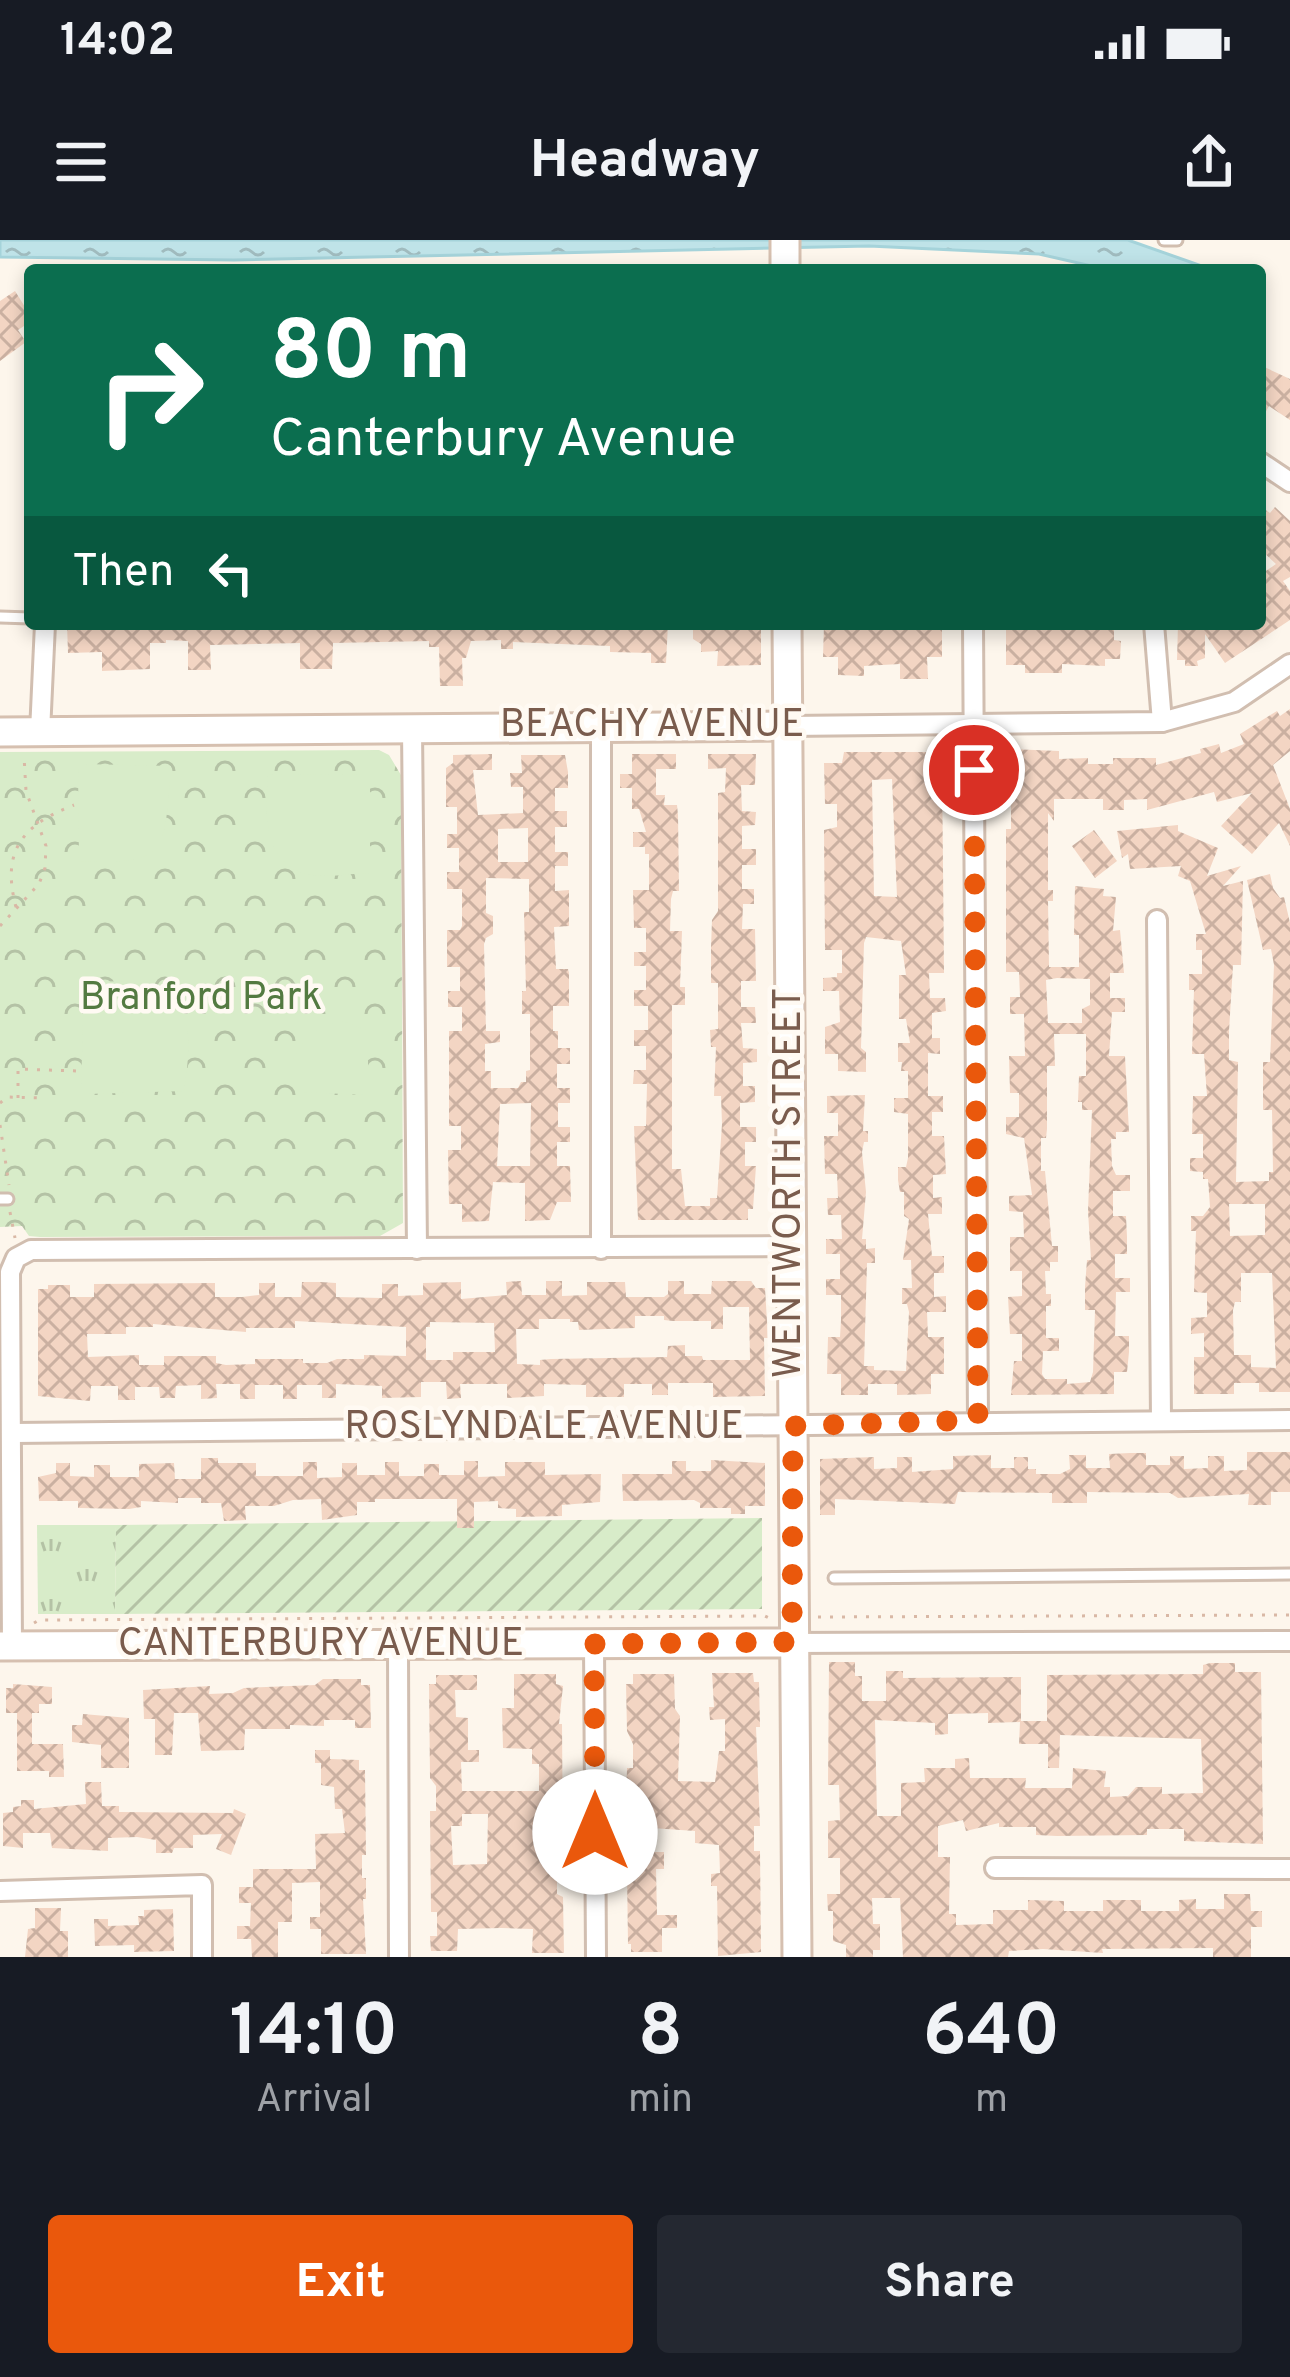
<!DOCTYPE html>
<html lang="en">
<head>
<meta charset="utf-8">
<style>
	body { margin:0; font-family:Overpass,sans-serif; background:#242831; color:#f1f3f6; height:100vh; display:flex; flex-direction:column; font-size:45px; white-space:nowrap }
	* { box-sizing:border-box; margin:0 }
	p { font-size:39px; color:#9ea1a6 }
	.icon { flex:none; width:66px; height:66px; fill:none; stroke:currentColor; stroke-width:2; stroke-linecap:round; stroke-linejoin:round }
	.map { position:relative; height:1717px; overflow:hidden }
	.side { display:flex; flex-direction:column; background:#171b24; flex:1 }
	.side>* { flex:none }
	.banner { position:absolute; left:24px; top:24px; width:1242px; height:366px; border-radius:12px; box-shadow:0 6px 18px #0003; background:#0b6e4f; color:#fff; overflow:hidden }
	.pin { position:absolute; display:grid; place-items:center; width:102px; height:102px; color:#fff; margin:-51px; border:6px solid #fff; border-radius:50%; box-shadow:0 3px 12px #0007 }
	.me { position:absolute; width:132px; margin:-66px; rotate:0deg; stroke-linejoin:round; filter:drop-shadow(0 0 9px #0008) }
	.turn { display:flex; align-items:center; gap:42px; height:252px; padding:0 48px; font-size:54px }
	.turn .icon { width:156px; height:156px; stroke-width:2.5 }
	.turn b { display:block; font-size:84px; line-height:102px }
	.then { display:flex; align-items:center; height:114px; padding:0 48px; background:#0003; gap:24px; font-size:45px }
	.eta { display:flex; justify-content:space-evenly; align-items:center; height:204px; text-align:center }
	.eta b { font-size:72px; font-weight:700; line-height:84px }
	.primary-button { display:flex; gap:24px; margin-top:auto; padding:24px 48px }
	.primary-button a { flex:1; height:138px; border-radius:12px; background:#ea580c; color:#fff; font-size:48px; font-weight:700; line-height:138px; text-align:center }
	.primary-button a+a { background:#242831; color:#f1f3f6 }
	.status { display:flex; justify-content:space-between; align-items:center; height:84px; padding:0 60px; background:#171b24; direction:ltr }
	.status svg { height:33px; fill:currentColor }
	header { display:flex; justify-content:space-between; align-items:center; height:156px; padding:0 48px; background:#171b24; font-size:54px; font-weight:700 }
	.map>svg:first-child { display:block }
</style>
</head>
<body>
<div class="status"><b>14:02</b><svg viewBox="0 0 49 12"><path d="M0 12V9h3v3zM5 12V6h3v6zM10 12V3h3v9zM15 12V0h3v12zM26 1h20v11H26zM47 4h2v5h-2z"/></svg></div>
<header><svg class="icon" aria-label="menu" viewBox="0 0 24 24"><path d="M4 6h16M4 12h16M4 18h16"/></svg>Headway<svg class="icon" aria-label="share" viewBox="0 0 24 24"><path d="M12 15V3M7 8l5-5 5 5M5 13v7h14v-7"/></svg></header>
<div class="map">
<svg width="1290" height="1717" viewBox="0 0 1290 1717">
	<defs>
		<pattern id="grass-tufts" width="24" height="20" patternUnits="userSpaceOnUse" patternTransform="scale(3)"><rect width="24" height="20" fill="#d8ecc9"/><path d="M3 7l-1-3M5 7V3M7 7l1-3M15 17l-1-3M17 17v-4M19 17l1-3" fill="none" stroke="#b4c2a5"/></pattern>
		<pattern id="forest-crowns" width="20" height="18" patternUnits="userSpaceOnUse" patternTransform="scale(3)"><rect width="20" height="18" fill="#d8ecc9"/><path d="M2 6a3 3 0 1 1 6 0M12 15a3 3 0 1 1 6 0" fill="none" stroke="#b4c2a5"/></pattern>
		<pattern id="garden-furrows" width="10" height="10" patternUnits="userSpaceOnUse" patternTransform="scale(3)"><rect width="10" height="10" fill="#d8ecc9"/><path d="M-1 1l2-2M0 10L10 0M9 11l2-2" fill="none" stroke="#b4c2a5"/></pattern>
		<pattern id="water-ripples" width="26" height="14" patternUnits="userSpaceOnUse" patternTransform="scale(3)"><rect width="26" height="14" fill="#bfe3e8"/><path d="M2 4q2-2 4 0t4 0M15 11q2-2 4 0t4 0" fill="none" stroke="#a0bbbe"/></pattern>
		<pattern id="building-cross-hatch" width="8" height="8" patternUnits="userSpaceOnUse" patternTransform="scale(3)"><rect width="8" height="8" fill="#f3d5c3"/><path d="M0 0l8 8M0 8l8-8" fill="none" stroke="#cab0a1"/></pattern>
	</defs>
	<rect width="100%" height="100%" fill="#fdf6ec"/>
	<polygon fill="url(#grass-tufts)" points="37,1285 116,1285 115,1374 38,1374"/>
	<polygon fill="url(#forest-crowns)" points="379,510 389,515 401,535 403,983 380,996 40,997 29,996 22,986 0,987 0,512"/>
	<polygon fill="url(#garden-furrows)" points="762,1278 762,1369 115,1374 116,1285"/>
	<g fill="#d8ecc9">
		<path d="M82 524 171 526C164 610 170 626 79 621L78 528Z"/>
		<path d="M268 534 361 535 370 544V633C352 633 331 638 313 635 262 628 265 572 268 534Z"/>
		<path d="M131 741C197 757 192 793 184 851L87 854 81 849 84 742Z"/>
		<polygon points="340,780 368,791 368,852 363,855 304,852 293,819 308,794"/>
	</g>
	<polygon fill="url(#water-ripples)" stroke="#a5d3da" stroke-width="3" points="0,0 1128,0 1213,30 1109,30 1039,14 869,6 234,20 0,17"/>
	<g fill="url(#building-cross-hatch)" fill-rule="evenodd">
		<polygon points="15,51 30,75 30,82 18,90 26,102 0,121 0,61"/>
		<polygon points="1260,125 1290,139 1290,180 1269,166 1260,182"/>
		<polygon points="1260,266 1270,273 1275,267 1290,281 1290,337 1283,341 1290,351 1290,380 1225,423 1205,394 1205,418 1197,421 1198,426 1185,426 1185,420 1177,420 1178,384 1260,384 1260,335 1276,324 1260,309"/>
		<polygon points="67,384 668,384 666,423 651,423 651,413 610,412 610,406 513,402 513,409 501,409 501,400 471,401 466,418 462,418 463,446 440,446 439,407 429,407 429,401 333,403 332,429 300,429 300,403 210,405 211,430 188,430 188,401 166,400 166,403 150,403 150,429 102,431 102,412 68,413"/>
		<polygon points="693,384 761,384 761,425 717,426 718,411 701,412 701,404 693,399"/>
		<polygon points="824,384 942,384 942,417 927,417 928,439 900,439 900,424 864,426 864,436 838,435 838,417 823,417"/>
		<polygon points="1006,384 1114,384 1114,400 1121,401 1120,419 1105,419 1105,426 1062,424 1062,433 1025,433 1025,425 1006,425"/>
		<path d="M1290 469V511L1273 525 1290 569V606L1279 583 1252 614 1221 586 1252 553 1217 562 1214 552 1147 570V559L1124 560V570H1103V559H1054V581L1048 573V650H1053V661H1048L1049 727H1079V695H1074L1075 646 1104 649 1103 656 1116 657 1113 691 1120 690 1124 733H1110V758H1125V772H1112L1109 816H1125L1129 892H1116V899H1111L1112 926 1116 935H1130V951H1113V976H1126L1127 997V1014H1115V1038H1130V1052H1116L1115 1096H1129V1112L1127 1132H1114V1154L1011 1155 1014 1121H1022V1094H1010L1008 1057 1022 1056V1031H1010V997H1024L1023 972 1009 971V956L1032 955 1024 898 1006 894V877H1019V853H1010L1009 816H1025L1024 774H1010V757H1020L1019 732H1006V589H1011V559H1006L1007 509 1059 511V519L1088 518V524H1113V518H1156V525L1201 513 1200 509 1219 504 1221 513 1244 504 1240 494 1277 471 1280 476ZM1057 738 1090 739V765L1082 769V783H1048L1046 740ZM1054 794H1086V836H1079L1078 862H1082V870H1092L1088 971 1091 1020H1087L1085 1047V1070H1095L1093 1132 1090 1142 1067 1144V1139H1045L1042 1134 1043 1111H1059V1098H1046V1066H1051V1054H1046L1045 1031H1050V1022H1058V1006H1052L1045 931H1041V898H1046L1047 889V826H1055Z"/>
		<path d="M844 512H930L931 523 942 522 944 733H929L930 758H945L946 771 932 773V798H940V814L928 813V856H943V872H932V896H944L946 934 933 935V958L942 957V974H928L932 1016H944V1033H934V1057L946 1056V1072H927L928 1097H944V1134H931V1154L897 1155V1144H868V1155H841V1134H827L828 1097H840L841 1080V1055H826V1039H840V1014H826V999H842L841 975H828L827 958H838L837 934H825L824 896H838V873H827V856L865 855 863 891H868V902H864L862 912 866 952 862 999H866V1009L875 1008V1023H867L864 1126H874V1130L906 1131 909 1072 907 1064H902V1048H912L911 1020H903L909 979 904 976V952H900L898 940V927H906L908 918V874L894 872V858H908V831H901L902 822H898V803H910L906 779H899V735H906L901 701 866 697 864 703 861 808 866 812V832L838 831V814H825V787L840 782 839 751H823V738L837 737V733H842V710H825L824 590 837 587V564H825L824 523H842ZM892 539 897 657 874 656 872 540Z"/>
		<path d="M492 514V530H473L478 575 523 573V547H511L510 533H522L521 515H565L568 532V548H555V571H567V587H555V612H568V626H555V651L569 650V686L554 687 556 729H568L569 733V766H553V791H558V808H570V824H557V848H570V863H558V887H570V902H557V926H570L571 962H557L550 980 525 981V943L493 942 489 981 462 982V964H449L448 910H461V886H449V791H462V767H448V751H460V727H447V690H460L462 686V649H447V632H459V608H447V594H457V567H446V528L453 523V515ZM528 588V622H498V589ZM486 638 529 639V672H524L526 751H522V774H530V830L526 831V842H521L518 848H491V831H485V804L500 802V791H486L484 704 486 698 493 694V676L486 673ZM531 863 530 926H497L500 864Z"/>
		<polygon points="632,514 676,514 676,529 656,529 656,555 665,555 664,565 677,565 678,575 679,651 673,651 671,659 670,691 682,691 680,747 685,747 685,765 672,765 672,929 681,929 685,966 710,966 710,958 717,958 722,884 721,856 714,856 716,807 711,807 710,790 718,789 718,743 711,743 711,707 712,680 718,671 718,553 725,552 726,528 708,529 708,514 756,514 755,545 741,545 742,571 756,572 755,585 742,586 742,609 756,609 756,625 742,625 742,649 754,649 754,664 743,664 742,689 755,689 756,741 741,741 741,767 755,767 756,783 741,783 743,808 757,809 757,822 743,823 743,846 755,846 755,862 740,863 740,887 756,887 756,902 745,902 745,926 756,926 753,969 748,969 748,980 638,980 634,886 646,886 647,844 633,844 634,830 646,830 646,806 634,806 634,790 648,790 648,766 634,766 634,750 646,750 646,726 634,726 634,712 646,712 646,688 634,688 633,650 649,650 649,614 645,614 645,607 633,607 633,592 646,592 639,569 632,569 632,548 620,548 620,534 632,534"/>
		<path d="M1178 585V591L1218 608 1207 636 1241 626 1223 646 1243 641 1241 725H1233L1229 791V820L1238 822 1236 942 1269 941V932H1273L1272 870H1263V822H1270L1274 725 1271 709 1263 710 1247 640 1270 634 1273 648 1280 658 1284 657 1290 683V1152H1259V1143H1234V1154H1194V1117H1204V1093L1191 1094V1078L1207 1077V1053L1194 1052 1196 991H1191V976H1203L1210 967 1208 939H1203V932L1190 931V918H1203V894H1192L1193 856H1207L1204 814H1192L1194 750H1189V734H1202V710H1196V694H1206L1190 641 1178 636 1181 626 1130 629 1128 614 1122 618 1117 591ZM1229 964H1265V995L1230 996ZM1241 1033H1272L1276 1128 1251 1127V1115H1234L1233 1070 1235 1062H1241Z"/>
		<polygon points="1094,590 1117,621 1095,638 1072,606"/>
		<path d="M521 1041 522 1055H546V1041H562V1056L587 1055V1042H625L626 1057H664L668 1054V1041H684V1054H711L712 1041H751L756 1048H765L768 1098H764L765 1156 713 1157V1143H668V1155H652V1144H624V1157H586V1145L544 1144V1156L507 1158V1144H460L461 1158 447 1159 446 1142H421V1157L382 1158V1146L336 1144V1158H322V1145H297V1159H283V1145H255V1159H240V1144H216L217 1158 201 1159V1145L176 1146 175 1158H160L159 1147H135V1160H118V1146H91L90 1161 38 1156V1049H48V1045H70V1057H94V1044L215 1043V1057H242L259 1055V1043H275V1057H301L302 1042H320L336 1043V1057L382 1058V1044H398V1056L423 1055V1043L461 1042V1059L507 1055 506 1042ZM723 1067H749L750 1120H703L702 1116H685V1105L668 1106 667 1117 551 1119 540 1120V1125L517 1124 516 1089H539V1079H570V1082H578L579 1090 606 1089 635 1088V1076H664V1080L673 1081H711V1089H723ZM295 1081 406 1087V1116L364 1115V1119H337L327 1123H303V1119H255V1124L226 1125 216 1123V1116H164V1125H139V1115L88 1117 87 1094H126V1087H153V1084L246 1092V1088H295ZM430 1082 494 1083 495 1112H453V1120H426V1087H430Z"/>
		<polygon points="1247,1212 1290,1212 1290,1252 1271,1252 1271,1265 1248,1265 1249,1254 1178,1258 1170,1253 1087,1252 1087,1263 1052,1263 1052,1253 958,1252 955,1264 835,1259 835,1275 820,1275 820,1219 874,1217 874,1229 897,1228 897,1217 912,1217 912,1232 953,1229 953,1216 991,1215 991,1228 1014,1228 1014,1217 1028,1217 1028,1229 1036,1229 1036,1234 1060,1234 1070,1229 1069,1215 1086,1215 1086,1228 1110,1228 1109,1214 1130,1213 1146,1213 1146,1225 1170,1225 1170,1216 1184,1216 1184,1229 1208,1228 1208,1216 1224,1216 1224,1231 1247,1230"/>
		<polygon points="201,1218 218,1218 218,1223 256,1223 256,1236 303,1236 303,1222 317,1222 317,1238 342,1237 342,1223 357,1223 357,1235 385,1235 385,1222 399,1222 399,1236 424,1236 424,1224 439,1224 439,1235 464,1235 464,1221 478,1221 478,1237 505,1236 505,1222 545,1222 545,1235 601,1234 600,1262 562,1265 562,1276 516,1277 516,1269 498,1268 498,1261 474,1262 474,1288 457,1288 457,1259 375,1259 375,1262 357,1262 357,1275 322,1280 321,1259 293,1260 274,1266 245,1266 246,1280 224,1281 221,1263 201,1263 201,1258 178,1258 178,1263 141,1261 141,1267 129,1269 78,1268 78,1261 39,1261 38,1237 56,1233 56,1223 70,1223 70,1236 94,1237 94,1225 110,1225 110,1237 139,1237 139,1224 174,1223 175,1239 201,1239"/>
		<polygon points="711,1220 765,1223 765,1266 745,1266 745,1274 731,1274 731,1268 700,1268 700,1263 694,1260 623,1261 622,1234 672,1234 672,1221 686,1221 686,1231 711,1231"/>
		<path d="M829 1422H855V1436H862V1461H886V1431H903V1438L1021 1437V1481H1047V1435L1203 1434V1425L1210 1423H1235V1432H1261L1263 1604 1184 1601V1589H1147V1595L1057 1596 1036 1595V1587H999V1583L966 1591 963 1580 938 1586V1617H950L949 1674H956V1685L993 1684V1670H1028V1660L1064 1661V1671H1103V1660H1141V1671H1179V1660L1196 1659V1669H1224V1654H1250L1251 1671H1262V1687H1251V1717H1213V1708L1102 1709 1103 1713 1043 1709 1009 1711 1008 1717H903L900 1658H872L873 1684H880V1710H873V1717H846V1705L833 1701V1671H828L827 1654H840V1618H828V1581L840 1580 839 1545H828ZM988 1473V1483L1020 1482 1019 1504H1048V1528H1059L1060 1495 1201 1499 1203 1553 1162 1554V1547H1136L1128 1556 1110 1557V1547H1104L1106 1531 1073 1528 1072 1548H1025L1026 1538H970L969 1518 955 1519V1528H924L925 1542 901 1543V1576H877L875 1480 935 1483V1495L948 1494V1474Z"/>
		<polygon points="712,1433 753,1433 754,1442 759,1442 760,1487 756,1487 760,1586 754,1586 754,1611 760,1611 761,1712 718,1716 717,1646 711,1646 711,1634 720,1633 719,1605 695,1603 695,1591 652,1588 652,1612 664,1612 664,1629 656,1629 657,1675 677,1675 677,1688 662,1688 662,1712 631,1712 631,1704 628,1704 626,1561 627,1528 633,1528 633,1504 627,1491 626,1444 633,1444 633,1434 674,1434 675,1469 680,1476 678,1541 715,1542 719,1511 725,1511 725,1479 710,1480 709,1467 714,1467"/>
		<path d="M514 1434H556V1444L563 1446 559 1484H562L563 1613H559L557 1629V1654L563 1657 564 1713H532L533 1689 501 1688 458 1689 457 1711H431L430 1696H437V1672H431L430 1571H436V1546L430 1538 429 1444H436V1435H477V1450H455L456 1477 468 1478V1510H479V1522H461L462 1551H539V1524H532V1509L503 1508 502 1468H514ZM462 1574H488L487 1624 453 1625 451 1586H462Z"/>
		<polygon points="323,1439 361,1439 361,1445 370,1445 371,1488 355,1488 355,1480 324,1480 324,1486 290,1485 290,1489 245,1489 244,1510 201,1511 198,1473 174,1473 172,1515 155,1515 155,1479 144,1479 143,1450 210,1446 209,1454 233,1453 244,1448 315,1445"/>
		<polygon points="13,1444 52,1447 52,1464 39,1464 39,1473 32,1473 32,1504 63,1504 64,1537 49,1537 49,1531 17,1531 17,1473 6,1473 6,1448 13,1448"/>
		<polygon points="83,1474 129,1478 129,1528 101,1528 101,1505 72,1502 72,1485 82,1485"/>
		<polygon points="315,1510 330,1510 330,1519 359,1520 359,1530 365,1530 366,1615 362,1615 362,1638 366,1638 366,1659 363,1659 366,1714 321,1714 321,1689 310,1689 310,1677 320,1677 320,1642 292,1643 292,1682 278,1682 278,1717 252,1717 251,1699 237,1699 237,1686 250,1686 251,1663 239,1663 239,1647 253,1647 253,1629 316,1629 315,1594 345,1593 342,1569 335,1569 334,1547 321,1545 321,1523 315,1523"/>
		<polygon points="85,1542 101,1542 102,1566 119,1566 119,1572 233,1573 234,1569 246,1574 231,1615 216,1609 222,1594 193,1595 193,1608 174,1608 172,1613 156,1613 156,1600 137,1597 108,1598 108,1611 52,1608 50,1593 23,1593 23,1608 3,1606 3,1573 13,1572 13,1567 21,1566 21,1560 34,1560 34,1569 86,1564"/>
		<polygon points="35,1668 61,1668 60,1691 68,1691 68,1717 25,1717 28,1689 35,1688"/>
		<polygon points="173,1669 174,1711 134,1712 134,1705 95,1706 94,1679 108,1679 108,1686 139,1685 138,1676 144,1676 144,1670"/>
	</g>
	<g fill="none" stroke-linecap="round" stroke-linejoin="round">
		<defs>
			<g id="lane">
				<polyline points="1164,0 1177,0"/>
				<polyline points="0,377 30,378"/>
				<polyline points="0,959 8,959"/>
				<polyline points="834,1338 1290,1334"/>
			</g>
			<g id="street">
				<polyline points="1260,222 1290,242"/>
				<polyline points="973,384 978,1180"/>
				<polyline points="1154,384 1162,482"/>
				<polyline points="601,485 601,1009"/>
				<polyline points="789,486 1162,482 1234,462 1290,424"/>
				<polyline points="412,488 417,1009"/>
				<polyline points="40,492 45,384"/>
				<polyline points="1157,680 1161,1181"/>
				<polyline points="14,1193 1290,1180"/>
				<polyline points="792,1403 1290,1401"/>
				<polyline points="594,1404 596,1717"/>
				<polyline points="12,1406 10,1032 16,1018 31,1010 789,1006"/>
				<polyline points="398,1406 399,1717"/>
				<polyline points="995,1628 1290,1629"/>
				<polyline points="0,1651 202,1645 202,1717"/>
			</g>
			<g id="secondary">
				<polyline points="785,0 785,30"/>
				<polyline points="787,384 797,1717"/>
				<polyline points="0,492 789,486"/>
				<polyline points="0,1406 792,1403"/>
			</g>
		</defs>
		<use href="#lane" stroke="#d1beb0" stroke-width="15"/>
		<use href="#street" stroke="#d1beb0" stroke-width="24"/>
		<use href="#secondary" stroke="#d6c0b0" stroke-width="33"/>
		<g stroke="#d9b8a5" stroke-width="3" stroke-dasharray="3 9" stroke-linecap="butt">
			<path d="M16 667C1 611 22 585 74 565"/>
			<polyline points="0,686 39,644 45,628 46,606 26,551 24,516"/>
			<polyline points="18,858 18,829 78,831"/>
			<polyline points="0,863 7,857 42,858"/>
			<polyline points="0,885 9,945"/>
			<polyline points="10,972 15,998"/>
			<polyline points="818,1377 1290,1375"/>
			<polyline points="34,1383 39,1380 765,1376 773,1380"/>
		</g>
		<use href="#lane" stroke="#fff" stroke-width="9"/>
		<use href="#street" stroke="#fff" stroke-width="18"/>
		<use href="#secondary" stroke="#fff" stroke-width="27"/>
	</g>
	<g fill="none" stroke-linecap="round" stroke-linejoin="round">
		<polyline stroke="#ea580c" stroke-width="21" stroke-dasharray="0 37.8" points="595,1592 594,1404 792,1402 793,1186 978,1180 974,530"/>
	</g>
	<g text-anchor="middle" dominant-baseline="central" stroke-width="9" stroke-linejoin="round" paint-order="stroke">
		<g font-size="39" fill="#7a5c4d" stroke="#fffaf3">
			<text x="652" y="486">BEACHY AVENUE</text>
			<text transform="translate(790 943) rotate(-90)">WENTWORTH STREET</text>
			<text x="544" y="1188">ROSLYNDALE AVENUE</text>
			<text x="321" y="1405">CANTERBURY AVENUE</text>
		</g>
		<g font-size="39" fill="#537a41" stroke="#fffaf3">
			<text x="201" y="759">Branford Park</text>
		</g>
	</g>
</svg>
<div class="pin" style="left:974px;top:530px;background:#d93025"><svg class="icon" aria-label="arrive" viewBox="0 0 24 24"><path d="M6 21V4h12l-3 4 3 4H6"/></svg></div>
<svg class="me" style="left:595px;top:1592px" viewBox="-20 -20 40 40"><circle r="19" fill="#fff"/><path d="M0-13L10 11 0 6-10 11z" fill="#ea580c"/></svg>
<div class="banner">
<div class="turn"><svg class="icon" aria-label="right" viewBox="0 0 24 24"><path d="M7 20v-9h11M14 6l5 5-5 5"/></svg><div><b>80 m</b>Canterbury Avenue</div></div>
<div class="then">Then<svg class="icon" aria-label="left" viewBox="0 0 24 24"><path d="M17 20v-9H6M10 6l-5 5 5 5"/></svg></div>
</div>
</div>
<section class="side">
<div class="eta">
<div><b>14:10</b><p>Arrival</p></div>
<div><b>8</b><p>min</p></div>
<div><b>640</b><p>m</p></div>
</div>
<div class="primary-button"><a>Exit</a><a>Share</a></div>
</section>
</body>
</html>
